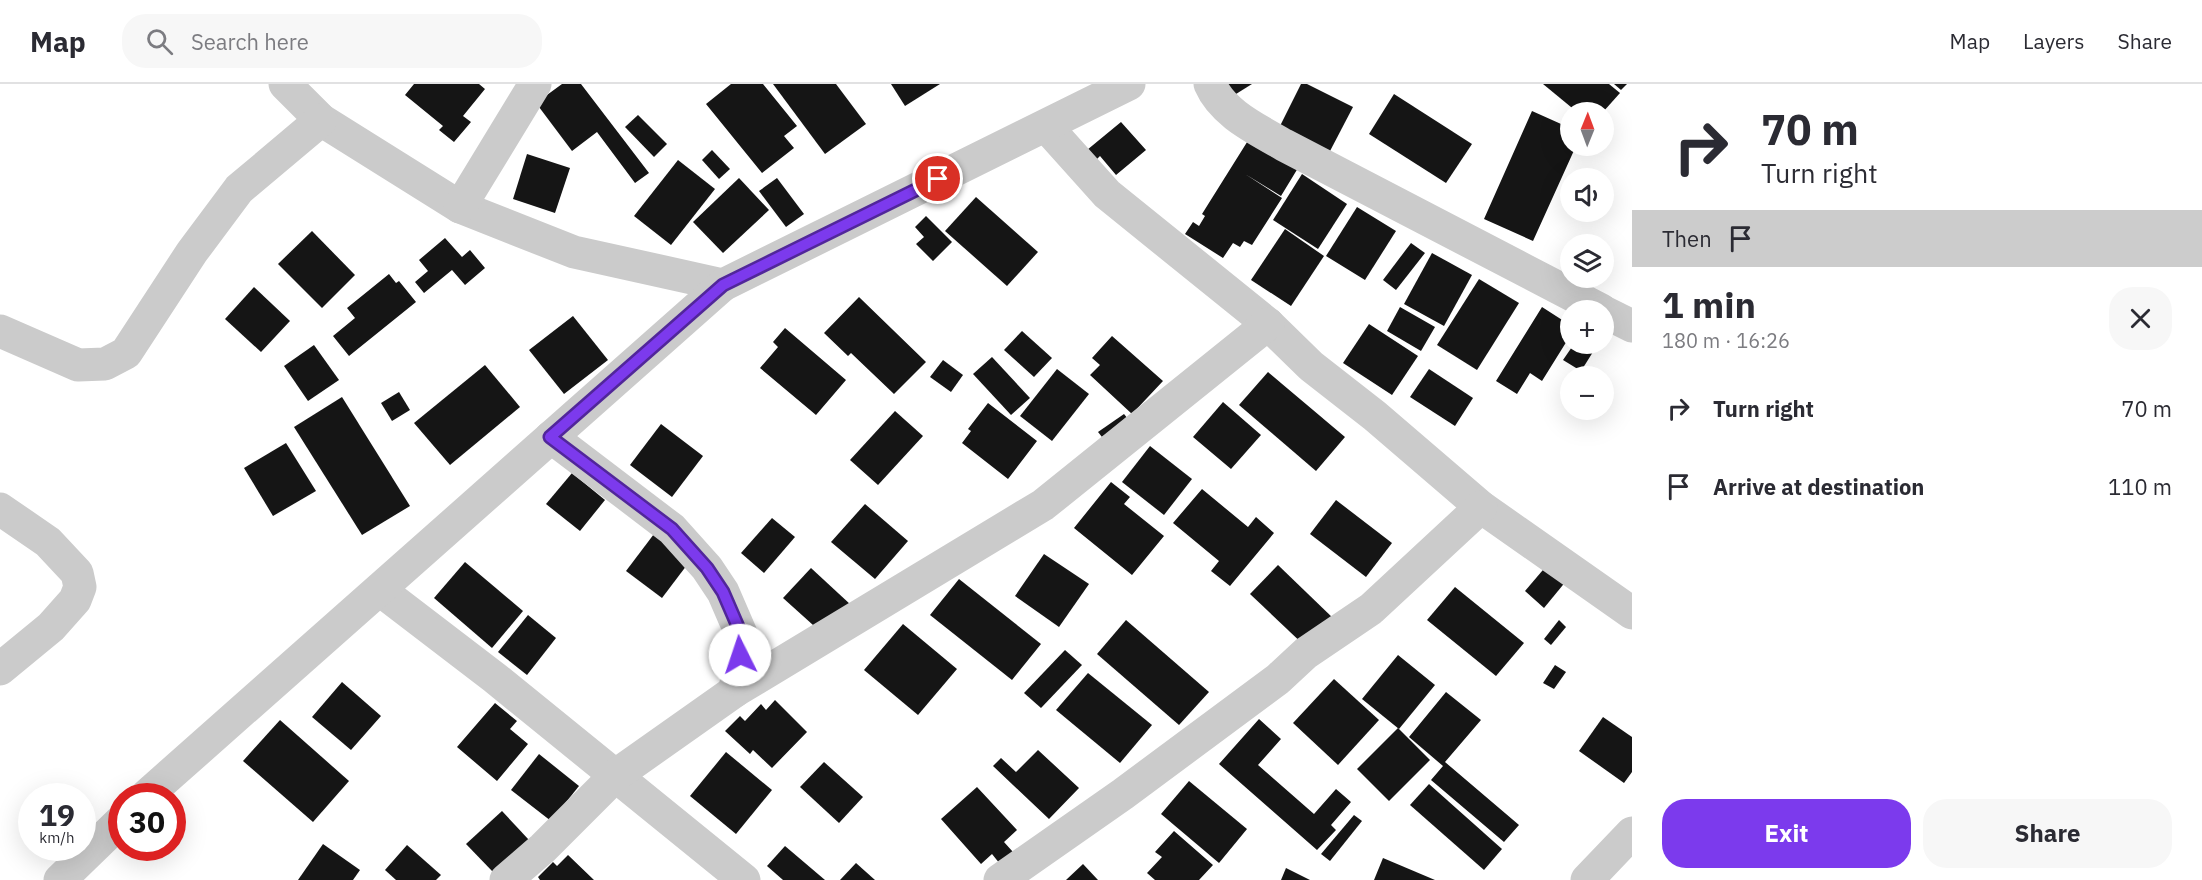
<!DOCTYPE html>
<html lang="en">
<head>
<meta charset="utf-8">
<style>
	body { margin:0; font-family:"IBM Plex Sans",sans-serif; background:#f7f7f7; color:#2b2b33; height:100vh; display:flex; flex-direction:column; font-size:22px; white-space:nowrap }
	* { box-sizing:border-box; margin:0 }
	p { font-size:20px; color:#7c7c81 }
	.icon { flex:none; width:33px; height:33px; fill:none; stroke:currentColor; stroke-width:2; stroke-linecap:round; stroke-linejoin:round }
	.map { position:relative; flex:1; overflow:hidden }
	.drawer { display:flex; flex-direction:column; background:#fff; width:570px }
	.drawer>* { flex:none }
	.banner { background:#fff; color:#2b2b33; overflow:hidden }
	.needle { width:39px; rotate:1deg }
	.fabs { position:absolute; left:1560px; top:18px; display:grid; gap:12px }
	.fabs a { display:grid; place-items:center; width:54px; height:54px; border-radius:50%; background:#fff; box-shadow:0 6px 24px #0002; font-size:30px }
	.speed { position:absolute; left:18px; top:699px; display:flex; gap:12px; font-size:30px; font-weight:700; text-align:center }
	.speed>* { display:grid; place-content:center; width:78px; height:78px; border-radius:50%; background:#fff; box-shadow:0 6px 24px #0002; line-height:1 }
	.speed small { font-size:15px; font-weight:400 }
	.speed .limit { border:9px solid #d22; background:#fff; color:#111 }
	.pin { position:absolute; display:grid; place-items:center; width:51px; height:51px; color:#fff; margin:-26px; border:3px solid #fff; border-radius:50%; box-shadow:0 2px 6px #0007 }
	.me { position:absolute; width:66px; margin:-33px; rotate:356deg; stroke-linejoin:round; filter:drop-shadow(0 0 4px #0008) }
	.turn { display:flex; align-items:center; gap:21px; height:126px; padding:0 30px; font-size:27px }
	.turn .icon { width:78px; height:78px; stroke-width:2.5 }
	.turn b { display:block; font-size:42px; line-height:51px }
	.then { display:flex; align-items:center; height:57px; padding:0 30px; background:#0003; gap:12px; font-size:22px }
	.round { display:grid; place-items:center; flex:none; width:63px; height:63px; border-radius:24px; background:#f7f7f7 }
	.headline { display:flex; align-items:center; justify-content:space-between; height:102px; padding:0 30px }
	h1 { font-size:36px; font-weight:800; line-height:45px }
	.cta { display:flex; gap:12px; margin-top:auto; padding:12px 30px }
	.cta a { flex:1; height:69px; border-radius:24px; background:#7c3aed; color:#fff; font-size:24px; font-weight:800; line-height:69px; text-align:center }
	.cta a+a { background:#f7f7f7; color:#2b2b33 }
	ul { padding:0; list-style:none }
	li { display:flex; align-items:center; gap:18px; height:78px; padding:0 30px }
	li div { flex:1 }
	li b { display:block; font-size:22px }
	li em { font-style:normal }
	header { display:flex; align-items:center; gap:36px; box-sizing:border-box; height:84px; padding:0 30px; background:#fff; border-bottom:2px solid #e1e1e2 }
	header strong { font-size:28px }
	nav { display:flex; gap:33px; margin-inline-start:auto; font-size:21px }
	.search { width:420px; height:54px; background:#f7f7f7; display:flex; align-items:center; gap:15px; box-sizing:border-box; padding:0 21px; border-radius:24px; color:#7c7c81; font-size:22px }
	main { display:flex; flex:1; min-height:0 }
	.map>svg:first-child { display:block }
</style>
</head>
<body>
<header>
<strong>Map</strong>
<div class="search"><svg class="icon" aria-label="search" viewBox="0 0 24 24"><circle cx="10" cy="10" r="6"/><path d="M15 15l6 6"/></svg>Search here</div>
<nav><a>Map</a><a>Layers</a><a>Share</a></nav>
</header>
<main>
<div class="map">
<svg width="1632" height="796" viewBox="0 0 1632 796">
	<rect width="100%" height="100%" fill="#fff"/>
	<g fill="#151515">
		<polygon points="414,0 479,0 485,5 463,32 471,38 454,58 439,46 443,42 405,11"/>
		<polygon points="562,0 581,0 649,89 635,99 597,48 572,67 536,19"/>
		<polygon points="731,0 763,0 797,42 784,52 794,64 762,89 706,20"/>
		<polygon points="773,0 836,0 866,40 825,70"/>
		<polygon points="891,0 940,0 905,22"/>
		<polygon points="1218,0 1252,0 1228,15"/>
		<polygon points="1301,0 1307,0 1353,23 1329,69 1279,44"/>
		<polygon points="1543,0 1609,0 1620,9 1603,28 1577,28"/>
		<polygon points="1614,0 1627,0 1621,6"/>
		<polygon points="1394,10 1472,60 1446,99 1369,50"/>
		<polygon points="1532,27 1570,44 1570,62 1576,62 1533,157 1484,135"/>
		<polygon points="638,31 667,60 654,73 625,43"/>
		<polygon points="1121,38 1146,66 1116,91 1100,72 1096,76 1087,66"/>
		<polygon points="1249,55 1298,84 1281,112 1245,90 1282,114 1252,161 1244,157 1240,163 1233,159 1223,174 1185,150 1193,138 1199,142 1205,132 1202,130"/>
		<polygon points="712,66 730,85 719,95 702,76"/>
		<polygon points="527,70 570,84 555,129 513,115"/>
		<polygon points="678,76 715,105 671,161 634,132"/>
		<polygon points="1302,90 1347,120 1318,165 1273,136"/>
		<polygon points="739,94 769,126 723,169 693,138"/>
		<polygon points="777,94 804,130 786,143 759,107"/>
		<polygon points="976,113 1038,168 1007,202 945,147"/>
		<polygon points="1357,123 1396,147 1365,196 1326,172"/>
		<polygon points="926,132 952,158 933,177 916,160 924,153 915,143"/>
		<polygon points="1285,145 1324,172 1291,222 1251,196"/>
		<polygon points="312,147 355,191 322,224 278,180"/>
		<polygon points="445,154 462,173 470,166 485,184 465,201 452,186 424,209 415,198 428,187 419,176"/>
		<polygon points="1411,159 1425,169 1396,206 1383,196"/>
		<polygon points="1432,169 1472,191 1444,242 1404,220"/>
		<polygon points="389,190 396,199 399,197 416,218 349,272 333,252 355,234 347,224"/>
		<polygon points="1479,195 1519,219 1477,286 1437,261"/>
		<polygon points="254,203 290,237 261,268 225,235"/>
		<polygon points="859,213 926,278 894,310 851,269 848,272 824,249"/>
		<polygon points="1400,223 1435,243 1421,267 1387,247"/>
		<polygon points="1542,223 1570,241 1570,252 1542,297 1530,289 1517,310 1496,297"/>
		<polygon points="573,232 608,276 564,310 529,266"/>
		<polygon points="1369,240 1418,272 1392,311 1343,279"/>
		<polygon points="785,244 846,296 816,331 760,284 778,263 773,258"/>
		<polygon points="1022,247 1052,274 1034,293 1004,266"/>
		<polygon points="1112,252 1163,297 1132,330 1090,291 1100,281 1092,274"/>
		<polygon points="1574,260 1598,260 1581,287 1563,276"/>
		<polygon points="314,261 339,296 308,317 284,282"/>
		<polygon points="992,273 1030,314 1011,331 973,290"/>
		<polygon points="943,276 963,291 951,308 930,293"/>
		<polygon points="485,281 520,323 450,381 414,339"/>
		<polygon points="1057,285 1089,310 1052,357 1020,332"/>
		<polygon points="1429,285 1473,314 1455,342 1410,313"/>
		<polygon points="1268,288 1345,353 1316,387 1239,321"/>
		<polygon points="399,308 410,326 392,337 381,319"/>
		<polygon points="342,313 410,422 362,451 294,343"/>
		<polygon points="1223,318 1261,351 1231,385 1193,353"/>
		<polygon points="988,319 1037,357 1008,395 962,359 971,347 968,345"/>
		<polygon points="895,327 923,352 878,401 850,376"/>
		<polygon points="1124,330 1128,335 1102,353 1098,348"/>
		<polygon points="661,340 703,372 672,413 630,381"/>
		<polygon points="286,359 316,407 273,432 244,384"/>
		<polygon points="1150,362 1192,395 1164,431 1122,398"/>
		<polygon points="572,389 605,416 580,447 546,420"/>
		<polygon points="1111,398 1130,413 1124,420 1164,452 1132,491 1074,444"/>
		<polygon points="1202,405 1248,443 1256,433 1274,449 1230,502 1211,487 1219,477 1173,439"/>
		<polygon points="1336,416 1392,459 1366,493 1310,450"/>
		<polygon points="865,420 908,457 875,495 831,458"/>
		<polygon points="772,434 795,453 764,489 741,469"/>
		<polygon points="657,446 693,473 662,514 626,487"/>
		<polygon points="1044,470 1089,500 1059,543 1015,512"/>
		<polygon points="465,478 523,527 492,564 434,514"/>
		<polygon points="1548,480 1567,496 1544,524 1525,507"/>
		<polygon points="1278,481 1335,536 1307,564 1250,510"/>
		<polygon points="811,484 851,521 823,550 783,514"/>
		<polygon points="959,495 1041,560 1012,596 930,531"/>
		<polygon points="1455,503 1524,559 1496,592 1427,536"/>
		<polygon points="528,531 556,554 527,591 498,568"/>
		<polygon points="1126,536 1209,608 1179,641 1097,570"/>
		<polygon points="1559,536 1566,543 1551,561 1544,555"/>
		<polygon points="903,540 957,585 918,631 864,586"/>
		<polygon points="1065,566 1082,581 1041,624 1024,609"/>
		<polygon points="1398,571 1435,601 1399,645 1362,615"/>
		<polygon points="1555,581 1566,588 1554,605 1543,599"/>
		<polygon points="1088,589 1152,641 1120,679 1056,626"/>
		<polygon points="1334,595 1379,636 1338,681 1293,639"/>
		<polygon points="342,598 381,632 351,666 312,633"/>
		<polygon points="1446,608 1481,636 1445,678 1519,741 1504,758 1431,696 1443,682 1409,653"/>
		<polygon points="775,616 807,648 772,684 753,666 750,670 725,647 740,632 745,637 761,620 766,626"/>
		<polygon points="495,619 517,637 510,645 528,660 497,697 457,663"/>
		<polygon points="1603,633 1632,653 1632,688 1624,699 1579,667"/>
		<polygon points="1259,635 1281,655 1258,681 1314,730 1336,705 1351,718 1331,741 1336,746 1317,766 1219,680"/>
		<polygon points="280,636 349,697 313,738 243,677"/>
		<polygon points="1398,644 1430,676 1389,717 1357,685"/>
		<polygon points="1038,666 1079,704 1049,735 993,682 1001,674 1016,688"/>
		<polygon points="726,668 772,706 736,750 690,712"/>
		<polygon points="539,670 579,702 551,737 511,706"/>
		<polygon points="824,678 863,713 839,739 800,703"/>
		<polygon points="1189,697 1247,745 1219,779 1161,730"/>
		<polygon points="1429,700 1502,765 1484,786 1410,721"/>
		<polygon points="977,703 1017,746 1004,758 1013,768 1000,780 992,770 981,780 941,735"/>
		<polygon points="502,727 529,756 493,788 466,760"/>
		<polygon points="1354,731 1362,737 1330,777 1321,770"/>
		<polygon points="1174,747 1213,781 1199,796 1155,796 1147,789 1162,773 1155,768"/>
		<polygon points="323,760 360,786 353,796 298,796"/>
		<polygon points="407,761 441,791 436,796 396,796 385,786"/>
		<polygon points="785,762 825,796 783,796 767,782"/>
		<polygon points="568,771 594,796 540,796 538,793 553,778 557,782"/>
		<polygon points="1383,774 1435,796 1374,796"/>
		<polygon points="856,779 875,796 840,796"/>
		<polygon points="1083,780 1098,796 1066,796"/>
		<polygon points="1286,784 1310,796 1281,796"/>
	</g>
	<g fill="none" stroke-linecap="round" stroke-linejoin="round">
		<g stroke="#cbcbcb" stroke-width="33">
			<polyline points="285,0 321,36 460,123 574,168 723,201"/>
			<path d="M1210 0C1223 30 1257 45 1284 61L1601 226"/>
			<polyline points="1046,42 1107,110 1268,240 1311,282 1375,332 1481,423 1632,529"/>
			<polyline points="460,123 535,0"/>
			<polyline points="1604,228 1632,242"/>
			<polyline points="0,247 78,281 105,280 126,269 192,168 239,105 321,36"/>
			<polyline points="551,353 672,445 707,484 723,508 742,552 735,607"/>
			<polyline points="0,425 48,458 77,489 80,503 75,516 51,543 0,585"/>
			<polyline points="380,506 495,594 744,796"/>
			<polyline points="146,712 723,201 1129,0"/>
			<polyline points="60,796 122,736"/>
			<polyline points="506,796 543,764 616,691 735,607 1043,421 1268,240"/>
			<polyline points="1000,796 1123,710 1278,595 1306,569 1371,525 1481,423"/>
			<polyline points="1587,796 1632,749"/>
		</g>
	</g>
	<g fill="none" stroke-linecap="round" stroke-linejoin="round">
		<defs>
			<polyline id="route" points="740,571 742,552 723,508 707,484 672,445 550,353 723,201 938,95"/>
		</defs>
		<use href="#route" stroke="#51269a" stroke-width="15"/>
		<use href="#route" stroke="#7c3aed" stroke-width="10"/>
	</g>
</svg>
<div class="fabs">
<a><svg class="needle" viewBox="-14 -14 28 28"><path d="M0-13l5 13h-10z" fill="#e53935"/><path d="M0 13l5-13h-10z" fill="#7c7c81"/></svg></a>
<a><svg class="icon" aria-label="sound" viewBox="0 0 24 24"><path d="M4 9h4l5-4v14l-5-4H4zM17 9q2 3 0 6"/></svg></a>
<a><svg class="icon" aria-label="layers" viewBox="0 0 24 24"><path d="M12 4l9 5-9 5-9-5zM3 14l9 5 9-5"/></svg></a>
<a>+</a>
<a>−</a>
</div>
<div class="speed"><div>19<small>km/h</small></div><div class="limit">30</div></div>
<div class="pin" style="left:938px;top:95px;background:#d93025"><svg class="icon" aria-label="arrive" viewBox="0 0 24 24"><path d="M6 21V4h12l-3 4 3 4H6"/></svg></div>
<svg class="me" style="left:740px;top:571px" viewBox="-20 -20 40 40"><circle r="19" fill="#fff"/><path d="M0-13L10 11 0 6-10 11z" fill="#7c3aed"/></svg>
</div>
<section class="drawer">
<div class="banner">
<div class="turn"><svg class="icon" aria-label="right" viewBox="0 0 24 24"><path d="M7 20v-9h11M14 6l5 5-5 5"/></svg><div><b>70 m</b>Turn right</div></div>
<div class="then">Then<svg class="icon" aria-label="arrive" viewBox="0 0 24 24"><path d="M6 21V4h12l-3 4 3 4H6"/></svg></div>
</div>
<div class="headline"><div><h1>1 min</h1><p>180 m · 16:26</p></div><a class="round"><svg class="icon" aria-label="close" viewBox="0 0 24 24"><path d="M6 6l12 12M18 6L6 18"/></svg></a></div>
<ul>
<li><svg class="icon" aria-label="right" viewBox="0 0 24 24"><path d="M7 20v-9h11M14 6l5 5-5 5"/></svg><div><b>Turn right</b></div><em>70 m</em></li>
<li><svg class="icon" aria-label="arrive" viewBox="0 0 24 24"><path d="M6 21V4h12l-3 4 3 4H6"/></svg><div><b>Arrive at destination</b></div><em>110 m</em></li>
</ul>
<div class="cta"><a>Exit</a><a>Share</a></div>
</section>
</main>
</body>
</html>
